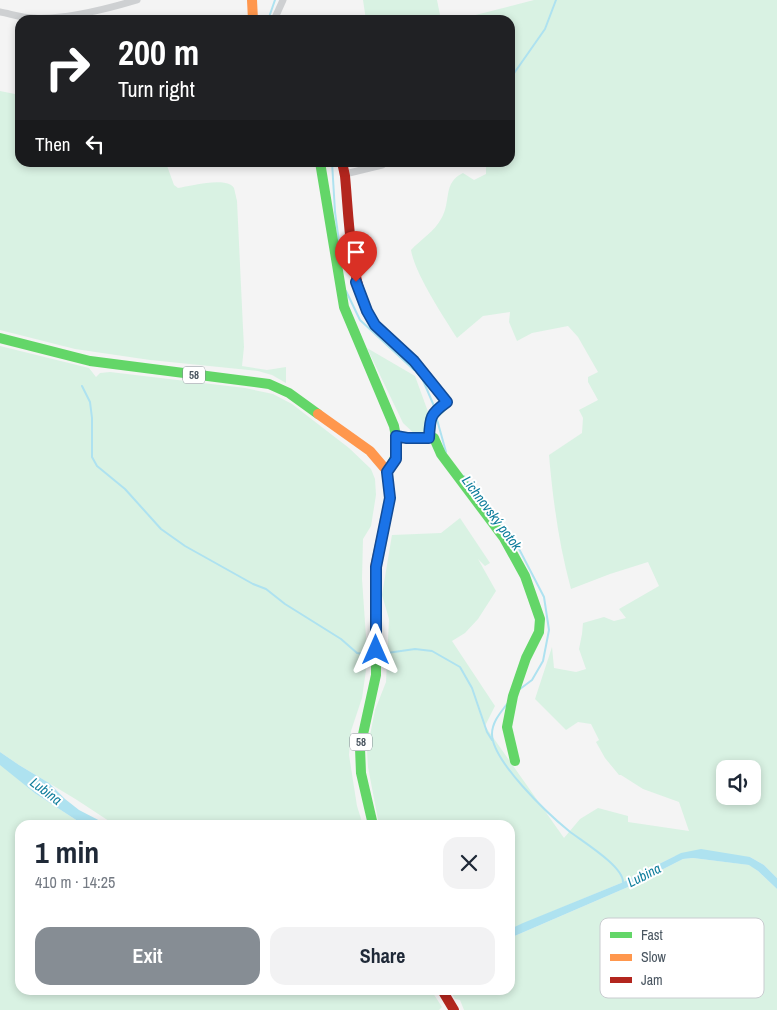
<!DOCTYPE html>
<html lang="en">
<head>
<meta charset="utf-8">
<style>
	body { margin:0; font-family:"Archivo Narrow",sans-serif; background:#f2f2f3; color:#1f2937; height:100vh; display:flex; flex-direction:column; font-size:19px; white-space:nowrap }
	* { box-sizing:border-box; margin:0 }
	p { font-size:16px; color:#747a83 }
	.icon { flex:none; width:28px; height:28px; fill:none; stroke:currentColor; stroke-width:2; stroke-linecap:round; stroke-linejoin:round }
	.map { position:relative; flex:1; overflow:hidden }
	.drawer { position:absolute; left:15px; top:820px; width:500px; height:175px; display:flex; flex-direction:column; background:#fff; border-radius:15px; box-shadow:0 2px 8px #0003 }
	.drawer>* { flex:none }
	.hud { position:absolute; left:15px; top:15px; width:500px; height:152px; border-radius:15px; box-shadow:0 2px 8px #0003; background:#202124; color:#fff; overflow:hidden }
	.buttons { position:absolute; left:716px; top:760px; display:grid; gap:10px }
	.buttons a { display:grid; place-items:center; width:45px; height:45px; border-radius:10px; background:#fff; box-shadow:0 2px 8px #0003; font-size:25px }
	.pin { position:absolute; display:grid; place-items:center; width:42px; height:42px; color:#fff; margin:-51px -21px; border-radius:50% 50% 50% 0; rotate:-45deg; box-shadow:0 0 5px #0007 }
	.pin .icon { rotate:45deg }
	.me { position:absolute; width:55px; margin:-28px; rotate:0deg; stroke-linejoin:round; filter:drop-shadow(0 0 4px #0008) }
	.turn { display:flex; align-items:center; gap:18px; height:105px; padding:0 20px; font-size:22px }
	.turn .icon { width:65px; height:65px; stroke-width:2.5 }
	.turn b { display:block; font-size:35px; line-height:42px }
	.then { display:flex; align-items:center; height:48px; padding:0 20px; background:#0003; gap:10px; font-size:19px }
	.round { display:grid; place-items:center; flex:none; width:52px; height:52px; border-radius:15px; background:#f2f2f3 }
	.head { display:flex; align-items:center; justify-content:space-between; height:85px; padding:0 20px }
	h1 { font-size:30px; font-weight:700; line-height:38px }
	.primary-button { display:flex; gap:10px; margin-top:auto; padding:10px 20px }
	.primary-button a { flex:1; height:58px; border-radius:15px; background:#868d94; color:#fff; font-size:20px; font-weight:700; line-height:58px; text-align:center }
	.primary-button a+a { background:#f2f2f3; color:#1f2937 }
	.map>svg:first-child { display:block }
</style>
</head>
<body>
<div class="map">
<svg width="777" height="1010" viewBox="0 0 777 1010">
	<rect width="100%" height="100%" fill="#f4f4f4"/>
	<g fill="#d9f2e3" fill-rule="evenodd">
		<polygon points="363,0 437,0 441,20 366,20"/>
		<path d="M534 0H777V878L764 865 750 857 675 856 621 883 510 929V825H379L368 767 367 750 375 710 386 682 389 619 382 595 392 535 441 533 460 518 490 563 485 566 478 559 496 591 478 619 465 633 452 641 495 706 485 726 564 838 580 819 598 808 628 816V822L689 831 679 802 643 789 621 775H619L605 758 596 742 599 740 591 724 578 722 566 730 535 699 552 647 554 668 576 672 586 669 579 649 582 634 583 623 604 617 614 621 626 618 619 609 659 586 648 562 610 574 571 589C559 545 553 501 549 455L582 433 583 418 579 410 598 400 588 382V377L598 372 578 337 568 326 532 333 517 341 509 322 510 312 483 316 457 338C443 316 415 274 411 250 420 240 435 231 441 219 452 201 442 183 463 173L474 180 486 174V163L510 162V20H456ZM725 769H752V796H725Z"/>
		<path d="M0 91 20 95V162L166 163 174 185 178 188C190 186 227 176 234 188 235 192 236 197 237 201L243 328 244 347 242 366 267 370 286 367V383L272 375 258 371 150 360 75 349 0 330Z"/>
		<polygon points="0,346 89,368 96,377 100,373 110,372 245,388 273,394 292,404 349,448 371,469 375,479 376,495 371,526 363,539 362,579 366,637 366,670 362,698 351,731 349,755 357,806 363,825 115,825 77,800 19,765 0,752"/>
		<polygon points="367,348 415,376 431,420 428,429 417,436 403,423"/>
		<polygon points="0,764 36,794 84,825 20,825 20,900 15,895 20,904 20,990 431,990 442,1007 439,1010 0,1010"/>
		<polygon points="693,858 750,865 758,871 777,889 777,1010 464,1010 460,1000 455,999 450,990 510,990 510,938 628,887 683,859"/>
	</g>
	<g fill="#aee2f0">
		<polygon points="0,752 19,765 49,783 65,799 79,810 108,825 84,825 36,794 0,765"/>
		<polygon points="701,849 750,857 764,865 777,878 777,889 758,871 749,865 693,858 683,859 628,887 510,938 510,929 523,923 621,883 681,853"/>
	</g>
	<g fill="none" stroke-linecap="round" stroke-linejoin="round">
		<g stroke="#aee2f0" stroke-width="2">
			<polyline points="268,20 275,0"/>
			<polyline points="510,79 545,29 556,0"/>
			<polyline points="332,162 335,212 341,257"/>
			<polyline points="346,291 360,320 414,370"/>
			<polyline points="422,378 434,406"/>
			<polyline points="82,386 90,402 92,418 92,457 97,466 125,489 161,529 185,546 253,584 266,589 285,604 341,639 357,653 373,655"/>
			<polyline points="436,416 446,452"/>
			<polyline points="464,476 517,545 544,597 549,630 543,661 532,680 520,689"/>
			<polyline points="380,654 415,649 432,651 460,667 472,688 487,732 492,740"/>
			<path d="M507 704C501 712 492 722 492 734 492 761 548 814 569 831 583 842 623 866 623 882"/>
		</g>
		<g stroke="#ced0d2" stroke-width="7">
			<path d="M0 12C11 14 23 18 34 18 66 20 107 9 137 0"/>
			<polyline points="274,20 283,0"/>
			<polyline points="345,174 382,165"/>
		</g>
		<g stroke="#63d668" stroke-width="10">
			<path d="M320 162 344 307 394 426C398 446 400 454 387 471"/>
			<polyline points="0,338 90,361 269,384 289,393 318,414"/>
			<polyline points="398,347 413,361 447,402 432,416 429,438"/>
			<polyline points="396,436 407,438 434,438 441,454 504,538 525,576 540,619 539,632 526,658 513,696 507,727 515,761"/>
			<polyline points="373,825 361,773 360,748 376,675 376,636"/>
		</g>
		<g stroke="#ff974d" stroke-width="10">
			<polyline points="252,0 253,20"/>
			<polyline points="318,414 370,451 387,471 390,499 375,567 376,636"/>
		</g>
		<g stroke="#b3261e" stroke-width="10">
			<path d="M342 162 345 176C349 216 350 295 376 326 382 333 391 340 398 347"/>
			<polyline points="442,990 454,1010"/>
		</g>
	</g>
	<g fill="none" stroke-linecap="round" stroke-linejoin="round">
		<defs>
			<path id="route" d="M356 282 367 311 375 325 414 361 447 402C430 414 430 417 429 438H407L396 436V459L387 472 390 498 376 567V650"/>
		</defs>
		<use href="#route" stroke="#114b97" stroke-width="12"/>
		<use href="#route" stroke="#1a73e8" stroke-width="9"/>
	</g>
	<g text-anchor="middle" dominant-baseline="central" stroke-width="4" stroke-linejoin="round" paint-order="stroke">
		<g fill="#fff" stroke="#808990" stroke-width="1">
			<rect x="183" y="366.5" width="22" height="17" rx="4"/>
			<rect x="350" y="733.5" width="22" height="17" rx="4"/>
		</g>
		<g font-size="11" font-weight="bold" fill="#4a5661">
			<text x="194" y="375">58</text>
			<text x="361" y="742">58</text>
		</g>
		<g font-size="14" font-style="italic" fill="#0c7c9b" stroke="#fff">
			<text transform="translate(492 513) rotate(53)">Lichnovský potok</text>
			<text transform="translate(46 791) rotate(37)">Lubina</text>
			<text transform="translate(644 875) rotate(-27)">Lubina</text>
		</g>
	</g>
	<rect x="600" y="918" width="164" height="80" rx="8" fill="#fff" stroke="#c9ccd0" stroke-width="1"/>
	<rect x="610" y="932" width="22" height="6" fill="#63d668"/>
	<rect x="610" y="954" width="22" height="7" fill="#ff974d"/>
	<rect x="610" y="977" width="22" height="6" fill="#b3261e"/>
	<g font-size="14" fill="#4a5661">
		<text x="641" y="940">Fast</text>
		<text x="641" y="962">Slow</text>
		<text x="641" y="985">Jam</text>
	</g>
</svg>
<div class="buttons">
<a><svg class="icon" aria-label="sound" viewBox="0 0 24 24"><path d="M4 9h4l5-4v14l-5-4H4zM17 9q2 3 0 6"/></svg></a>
</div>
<div class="pin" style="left:356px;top:282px;background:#d93025"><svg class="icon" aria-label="arrive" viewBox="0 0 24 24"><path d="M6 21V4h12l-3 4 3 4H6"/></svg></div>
<svg class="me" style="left:376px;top:650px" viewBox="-20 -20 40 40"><path d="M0-17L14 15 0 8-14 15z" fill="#1a73e8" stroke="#fff" stroke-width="4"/></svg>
<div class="hud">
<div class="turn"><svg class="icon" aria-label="right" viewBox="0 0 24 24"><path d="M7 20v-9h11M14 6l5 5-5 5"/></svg><div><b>200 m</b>Turn right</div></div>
<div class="then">Then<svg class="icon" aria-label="left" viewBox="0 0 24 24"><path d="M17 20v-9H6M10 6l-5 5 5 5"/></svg></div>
</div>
<section class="drawer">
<div class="head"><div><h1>1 min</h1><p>410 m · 14:25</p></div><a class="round"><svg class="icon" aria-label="close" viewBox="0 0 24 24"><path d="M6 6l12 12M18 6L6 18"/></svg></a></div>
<div class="primary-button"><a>Exit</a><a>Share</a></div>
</section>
</div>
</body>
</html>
